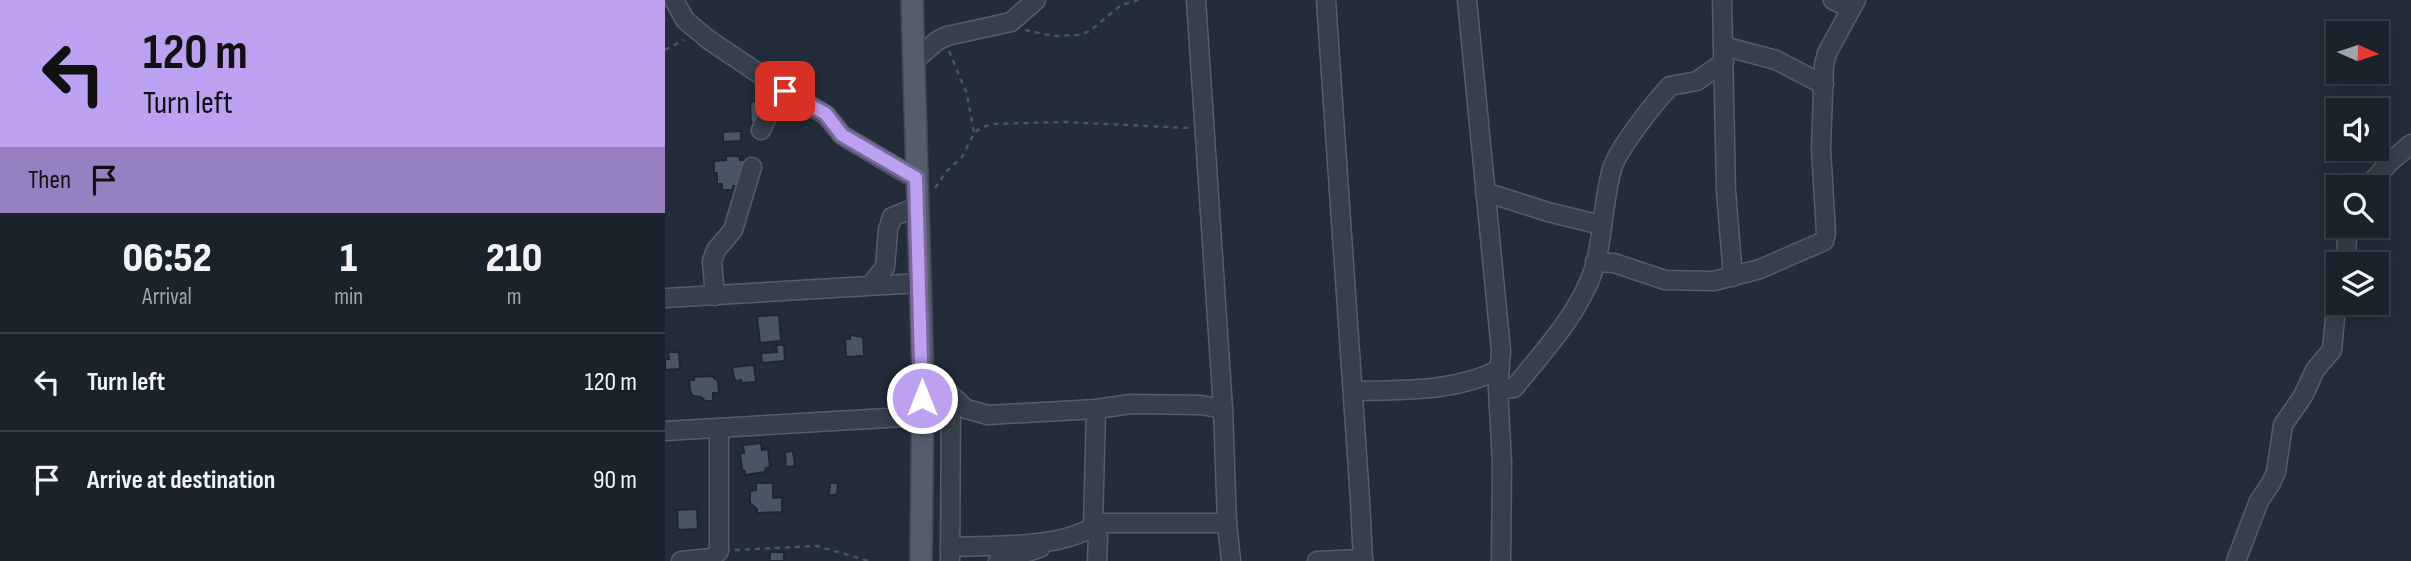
<!DOCTYPE html>
<html lang="en">
<head>
<meta charset="utf-8">
<style>
	body { margin:0; font-family:"Sofia Sans Condensed",sans-serif; background:#272f37; color:#f1f3f6; height:100vh; display:flex; flex-direction:column; font-size:26px; white-space:nowrap }
	* { box-sizing:border-box; margin:0 }
	p { font-size:23px; color:#9fa4a9 }
	.icon { flex:none; width:38px; height:38px; fill:none; stroke:currentColor; stroke-width:2; stroke-linecap:round; stroke-linejoin:round }
	.map { position:relative; flex:1; overflow:hidden }
	.details { display:flex; flex-direction:column; background:#1a222b; width:665px }
	.details>* { flex:none }
	.hud { background:#bca0f2; color:#111; overflow:hidden }
	.needle { width:46px; rotate:93deg }
	.controls { position:absolute; left:1661px; top:21px; display:grid; gap:14px }
	.controls a { display:grid; place-items:center; width:63px; height:63px; border-radius:0px; background:#1a222b; box-shadow:0 4px 18px #0003,0 0 0 2px #383f47; font-size:35px }
	.pin { position:absolute; display:grid; place-items:center; width:60px; height:60px; color:#fff; margin:-30px; border-radius:14px; box-shadow:0 4px 10px #0006 }
	.me { position:absolute; width:77px; margin:-38px; rotate:0deg; stroke-linejoin:round; filter:drop-shadow(0 0 5px #0008) }
	.turn { display:flex; align-items:center; gap:24px; height:147px; padding:0 28px; font-size:32px }
	.turn .icon { width:91px; height:91px; stroke-width:2.5 }
	.turn b { display:block; font-size:49px; line-height:60px }
	.then { display:flex; align-items:center; height:66px; padding:0 28px; background:#0003; gap:14px; font-size:26px }
	.eta { display:flex; justify-content:space-evenly; align-items:center; height:119px; text-align:center }
	.eta b { font-size:42px; font-weight:800; line-height:49px }
	ul { padding:0; list-style:none }
	li { display:flex; align-items:center; gap:21px; height:98px; padding:0 28px; border-top:2px solid #383f47 }
	li div { flex:1 }
	li b { display:block; font-size:26px }
	li em { font-style:normal }
	main { display:flex; flex:1; min-height:0 }
	.map>svg:first-child { display:block }
</style>
</head>
<body>
<main>
<section class="details">
<div class="hud">
<div class="turn"><svg class="icon" aria-label="left" viewBox="0 0 24 24"><path d="M17 20v-9H6M10 6l-5 5 5 5"/></svg><div><b>120 m</b>Turn left</div></div>
<div class="then">Then<svg class="icon" aria-label="arrive" viewBox="0 0 24 24"><path d="M6 21V4h12l-3 4 3 4H6"/></svg></div>
</div>
<div class="eta">
<div><b>06:52</b><p>Arrival</p></div>
<div><b>1</b><p>min</p></div>
<div><b>210</b><p>m</p></div>
</div>
<ul>
<li><svg class="icon" aria-label="left" viewBox="0 0 24 24"><path d="M17 20v-9H6M10 6l-5 5 5 5"/></svg><div><b>Turn left</b></div><em>120 m</em></li>
<li><svg class="icon" aria-label="arrive" viewBox="0 0 24 24"><path d="M6 21V4h12l-3 4 3 4H6"/></svg><div><b>Arrive at destination</b></div><em>90 m</em></li>
</ul>
</section>
<div class="map">
<svg width="1746" height="561" viewBox="0 0 1746 561">
	<rect width="100%" height="100%" fill="#232d39"/>
	<g fill="#495563" stroke="#1e2631" stroke-width="2">
		<polygon points="93,101 95,123 86,123 85,102"/>
		<polygon points="76,131 76,141 58,142 58,132"/>
		<polygon points="61,156 70,156 75,157 75,160 81,160 77,186 68,186 68,190 57,190 57,184 52,184 52,173 49,173 49,161 61,160"/>
		<polygon points="114,315 116,341 95,343 92,316"/>
		<polygon points="185,335 198,337 199,356 181,357 180,339 185,339"/>
		<polygon points="111,345 119,345 120,361 97,363 96,353 112,352"/>
		<polygon points="3,352 14,352 15,369 0,370 0,359 4,359"/>
		<polygon points="89,365 91,382 76,383 76,380 71,381 69,378 67,367"/>
		<polygon points="47,376 53,381 54,393 48,393 48,401 40,401 36,397 28,396 25,391 24,380 29,380 29,377"/>
		<polygon points="96,443 97,450 103,449 105,467 101,468 100,472 80,475 80,471 77,470 75,453 79,453 78,445"/>
		<polygon points="128,451 130,466 121,467 120,452"/>
		<polygon points="91,483 108,483 108,498 117,497 117,512 92,513 92,509 85,503 85,491 91,490"/>
		<polygon points="165,483 173,483 172,495 164,495"/>
		<polygon points="32,509 33,529 13,530 12,510"/>
		<rect x="105" y="552" width="14" height="9"/>
	</g>
	<g fill="none" stroke-linecap="round" stroke-linejoin="round">
		<defs>
			<g id="minor">
				<polyline points="9,0 20,20 44,40 123,93 161,115 177,135 251,179"/>
				<polyline points="531,0 558,409 562,523 566,561"/>
				<polyline points="661,0 695,500 698,561"/>
				<polyline points="802,0 836,351 833,389 837,463 836,561"/>
				<polyline points="1057,0 1061,191 1068,277"/>
				<polyline points="1168,0 1186,9"/>
				<polyline points="1058,46 1111,60 1159,85"/>
				<polyline points="249,61 272,41 282,36 346,22 371,0"/>
				<polyline points="96,130 104,113 120,91"/>
				<polyline points="1702,187 1724,163 1746,144"/>
				<polyline points="820,192 883,212 936,225"/>
				<polyline points="930,262 949,263 1000,280 1049,281 1095,269 1159,241 1161,233 1156,148 1159,65 1162,53 1191,0"/>
				<polyline points="1680,264 1683,226"/>
				<polyline points="206,285 220,267 223,230 227,217 252,207"/>
				<polyline points="50,296 47,261 51,250 68,230 87,167"/>
				<polyline points="0,298 254,283"/>
				<polyline points="258,381 286,395 301,409 323,415 431,409 466,404 536,405 558,409"/>
				<path d="M833 389 849 388C878 352 914 314 929 269 938 240 938 200 947 169 952 150 990 102 1005 86L1032 81 1059 62"/>
				<path d="M688 391C737 390 791 392 835 369"/>
				<polyline points="0,431 256,416"/>
				<polyline points="429,523 562,523"/>
				<polyline points="428,527 433,537 432,561"/>
				<path d="M285 547C328 545 391 549 428 527L431 409"/>
				<polyline points="16,561 47,558 54,551 54,428"/>
				<polyline points="285,561 286,395"/>
				<polyline points="333,561 375,548"/>
				<polyline points="652,561 698,559"/>
				<polyline points="1571,561 1594,501 1606,483 1611,472 1618,425 1638,396 1650,370 1667,350 1673,287"/>
			</g>
			<polyline id="major" points="247,0 258,381 256,561"/>
		</defs>
		<use href="#minor" stroke="#555d68" stroke-width="21"/>
		<use href="#major" stroke="#404853" stroke-width="24"/>
		<g stroke="#45585a" stroke-width="2.5" stroke-dasharray="5 5" stroke-linecap="butt">
			<polyline points="360,30 388,36 413,35 425,31 456,5 475,0"/>
			<polyline points="0,50 19,40"/>
			<polyline points="284,51 302,94 309,133"/>
			<polyline points="270,188 281,172 297,157 309,133 317,127 329,124 399,122 526,128"/>
			<polyline points="70,550 152,546 204,561"/>
		</g>
		<use href="#minor" stroke="#363f4a" stroke-width="18"/>
		<use href="#major" stroke="#545e6a" stroke-width="21"/>
	</g>
	<g fill="none" stroke-linecap="round" stroke-linejoin="round">
		<defs>
			<polyline id="route" points="120,91 161,114 177,135 251,178 257,398"/>
		</defs>
		<use href="#route" stroke="#7a689d" stroke-width="18"/>
		<use href="#route" stroke="#bca0f2" stroke-width="12"/>
	</g>
</svg>
<div class="controls">
<a><svg class="needle" viewBox="-14 -14 28 28"><path d="M0-13l5 13h-10z" fill="#e53935"/><path d="M0 13l5-13h-10z" fill="#9fa4a9"/></svg></a>
<a><svg class="icon" aria-label="sound" viewBox="0 0 24 24"><path d="M4 9h4l5-4v14l-5-4H4zM17 9q2 3 0 6"/></svg></a>
<a><svg class="icon" aria-label="search" viewBox="0 0 24 24"><circle cx="10" cy="10" r="6"/><path d="M15 15l6 6"/></svg></a>
<a><svg class="icon" aria-label="layers" viewBox="0 0 24 24"><path d="M12 4l9 5-9 5-9-5zM3 14l9 5 9-5"/></svg></a>
</div>
<div class="pin" style="left:120px;top:91px;background:#d93025"><svg class="icon" aria-label="arrive" viewBox="0 0 24 24"><path d="M6 21V4h12l-3 4 3 4H6"/></svg></div>
<svg class="me" style="left:257px;top:398px" viewBox="-20 -20 40 40"><circle r="17" fill="#bca0f2" stroke="#fff" stroke-width="3"/><path d="M0-11L8 9 0 5-8 9z" fill="#fff"/></svg>
</div>
</main>
</body>
</html>
